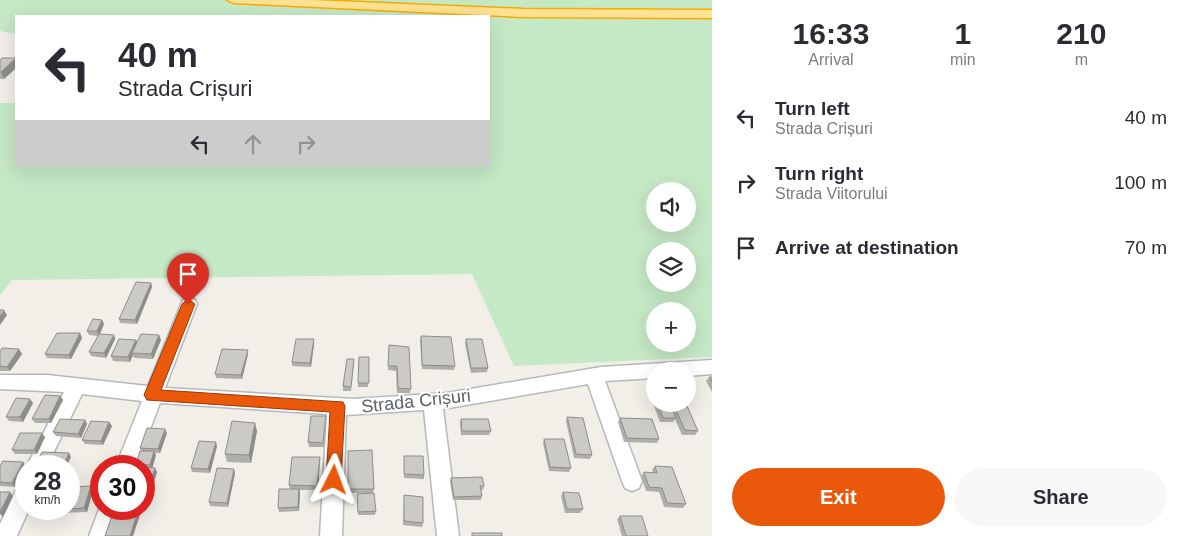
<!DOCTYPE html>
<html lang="en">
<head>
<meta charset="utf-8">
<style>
	body { margin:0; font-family:Helvetica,sans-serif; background:#f7f7f7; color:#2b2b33; height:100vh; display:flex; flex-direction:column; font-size:19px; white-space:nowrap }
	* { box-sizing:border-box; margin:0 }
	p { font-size:16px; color:#7c7c81 }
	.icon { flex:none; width:28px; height:28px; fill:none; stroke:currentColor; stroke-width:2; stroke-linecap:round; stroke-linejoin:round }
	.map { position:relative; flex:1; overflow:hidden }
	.details { display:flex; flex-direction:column; background:#fff; width:475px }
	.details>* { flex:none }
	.top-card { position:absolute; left:15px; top:15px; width:475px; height:152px; border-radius:0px; box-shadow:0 5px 20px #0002; background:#fff; color:#2b2b33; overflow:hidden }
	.buttons { position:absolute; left:646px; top:182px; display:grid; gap:10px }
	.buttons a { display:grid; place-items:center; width:50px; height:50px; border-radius:50%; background:#fff; box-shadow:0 5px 20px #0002; font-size:25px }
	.speed { position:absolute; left:15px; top:455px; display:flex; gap:10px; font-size:25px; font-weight:700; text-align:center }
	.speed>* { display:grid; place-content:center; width:65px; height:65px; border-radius:50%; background:#fff; box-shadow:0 5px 20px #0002; line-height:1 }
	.speed small { font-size:12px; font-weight:400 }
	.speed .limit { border:8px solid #d22; background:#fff; color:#111 }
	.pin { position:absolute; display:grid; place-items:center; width:42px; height:42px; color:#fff; margin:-51px -21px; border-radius:50% 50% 50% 0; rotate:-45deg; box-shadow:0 0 5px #0007 }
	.pin .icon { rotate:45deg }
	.me { position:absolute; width:55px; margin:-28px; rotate:3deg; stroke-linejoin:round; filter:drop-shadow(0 0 4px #0008) }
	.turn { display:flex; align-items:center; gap:18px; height:105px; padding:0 20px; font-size:22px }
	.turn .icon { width:65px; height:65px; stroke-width:2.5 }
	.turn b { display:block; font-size:35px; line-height:42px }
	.lanes { display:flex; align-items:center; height:48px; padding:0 20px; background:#0003; justify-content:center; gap:25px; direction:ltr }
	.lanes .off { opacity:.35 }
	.eta { display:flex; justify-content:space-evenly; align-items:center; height:85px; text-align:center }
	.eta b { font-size:30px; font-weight:700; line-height:35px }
	.primary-button { display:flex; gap:10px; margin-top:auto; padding:10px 20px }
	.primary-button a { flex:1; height:58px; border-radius:30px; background:#ea580c; color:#fff; font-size:20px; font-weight:700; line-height:58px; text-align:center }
	.primary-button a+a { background:#f7f7f7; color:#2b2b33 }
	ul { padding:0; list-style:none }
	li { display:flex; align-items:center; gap:15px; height:65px; padding:0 20px }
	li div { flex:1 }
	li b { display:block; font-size:19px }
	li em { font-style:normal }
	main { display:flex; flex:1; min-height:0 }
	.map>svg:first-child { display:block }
</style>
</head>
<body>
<main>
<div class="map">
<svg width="712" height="536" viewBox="0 0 712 536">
	<rect width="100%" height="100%" fill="#f1efe8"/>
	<path fill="#c5e8c5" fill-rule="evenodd" d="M0 0H712V357L514 366 472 274 12 280 0 295V103H16V166H489V16H16V34L0 31ZM655 191H688V224H655ZM655 251H688V284H655ZM655 311H688V344H655Z"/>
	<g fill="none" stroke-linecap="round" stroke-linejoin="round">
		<defs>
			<g id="minor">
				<polygon points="189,298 195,300 197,304 165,388 354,399 447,393 601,367 712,360 712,374 688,376 688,371 655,371 655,378 605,381 642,481 639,488 632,491 625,488 622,481 588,384 443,409 459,536 437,536 424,410 346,415 342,536 320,536 327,414 160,403 136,466 116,466 142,401 82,394 47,466 27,466 64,392 0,389 0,375 47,375 148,386 181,304 183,300"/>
				<polygon points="26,481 26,509 29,509 17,536 0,536 0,524 19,484"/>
				<polygon points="101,504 101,509 121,509 111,536 89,536"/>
			</g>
			<polygon id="highway" points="227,0 311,0 523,9 712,10 712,18 523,17 233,3"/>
		</defs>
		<use href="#minor" stroke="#b5b8bc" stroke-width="3"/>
		<use href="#highway" stroke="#f9ab00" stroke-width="3"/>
		<use href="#minor" fill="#fff" fill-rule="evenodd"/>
		<use href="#highway" fill="#fde293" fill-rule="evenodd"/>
	</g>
	<g fill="#afaea9">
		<polygon points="16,59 16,68 4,79 0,79 0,60"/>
		<polygon points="151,283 152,287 137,324 120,323 119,319"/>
		<polygon points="102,320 104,324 100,334 114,335 115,339 106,358 91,356 89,352 98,336 89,335 87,331"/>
		<polygon points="80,333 82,338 71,359 47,358 45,354"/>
		<polygon points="159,335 161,340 153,359 134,358 133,355 130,362 113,361 111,356 136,340 137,342"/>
		<polygon points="421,336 455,366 454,370 422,369 420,340"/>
		<polygon points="466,339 488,368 487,372 471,373 465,344"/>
		<polygon points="314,344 311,367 292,366 292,362"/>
		<polygon points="389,345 411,389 410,393 397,393 396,371 388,370"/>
		<polygon points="0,352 22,354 10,371 0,371"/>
		<polygon points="248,354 242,379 216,378 215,374"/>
		<polygon points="359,357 369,357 368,387 358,387"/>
		<polygon points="354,364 351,391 343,391 343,386"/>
		<polygon points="709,377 712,377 712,392 706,381"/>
		<polygon points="652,388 655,388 655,404 686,404 698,431 695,435 682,435 675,419 673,422 660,422 649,393"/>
		<polygon points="60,396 63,400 51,423 35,423 32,419"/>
		<polygon points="33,403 23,422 9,421 6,417"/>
		<polygon points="567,417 592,455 590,459 574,458 566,421"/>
		<polygon points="620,418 659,439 657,443 624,442 618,422"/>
		<polygon points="461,419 491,431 489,435 461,435 460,423"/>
		<polygon points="85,420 87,424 81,438 56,436 53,432"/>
		<polygon points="326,420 324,447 309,447 308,442"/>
		<polygon points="109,422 112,426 103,445 85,444 82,440"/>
		<polygon points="257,431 251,463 227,462 225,454"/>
		<polygon points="167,433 160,453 155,453 156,455 152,468 157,472 147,504 144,503 144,466 137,466 136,464 141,451 140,448"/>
		<polygon points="45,437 37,454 15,454 12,450"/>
		<polygon points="544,439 571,468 569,472 549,471 543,443"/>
		<polygon points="217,446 210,473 192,472 191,468"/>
		<polygon points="348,451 374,489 373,493 348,493"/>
		<polygon points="404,456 424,475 424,479 404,478"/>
		<polygon points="320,457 318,490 300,490 299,511 279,512 278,508 290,489 289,485"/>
		<polygon points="23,462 26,466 15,487 0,486 0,466"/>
		<polygon points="655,466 686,504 683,508 664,507 659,492 646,491 641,476 644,472 653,473 652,470"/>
		<polygon points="235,473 228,507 210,506 209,502"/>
		<polygon points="451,478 484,486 483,490 481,490 482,496 481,500 453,500 450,482"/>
		<polygon points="91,486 93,490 87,512 60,513 57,509"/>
		<polygon points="563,492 583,509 580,513 565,513 561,496"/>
		<polygon points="357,494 376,511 375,515 358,515"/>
		<polygon points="404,495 423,523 422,527 403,525"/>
		<polygon points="620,516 648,536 622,536 617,519"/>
	</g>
	<g fill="#8f8d8a">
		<polygon points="16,58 16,68 4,79 1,72"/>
		<polygon points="151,283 152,287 137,324 135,320"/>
		<polygon points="4,310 7,315 0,325 0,317"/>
		<polygon points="102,320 104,324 99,336 97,331"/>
		<polygon points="80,333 82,338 71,359 69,355"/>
		<polygon points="114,335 115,339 106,358 104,353"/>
		<polygon points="159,335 161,340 153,359 151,354"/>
		<polygon points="314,339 314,344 311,367 310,363"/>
		<polygon points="136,340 138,344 132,353 133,355 130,362 128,357"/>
		<polygon points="19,349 22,354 10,371 7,367"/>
		<polygon points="248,350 248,354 242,379 241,375"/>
		<polygon points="60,396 63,400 51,423 49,419"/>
		<polygon points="30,399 33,403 23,422 20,417"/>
		<polygon points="85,420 87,424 81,438 78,434"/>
		<polygon points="109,422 112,426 103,445 101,441"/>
		<polygon points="255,423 257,431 251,463 249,455"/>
		<polygon points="165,429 167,433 160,453 158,449"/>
		<polygon points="42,433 45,437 37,454 34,450"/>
		<polygon points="216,442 217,446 210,473 208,469"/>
		<polygon points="154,451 156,455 152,469 150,465"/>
		<polygon points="69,453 71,457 67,466 63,466"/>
		<polygon points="320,457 320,461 318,490 317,486"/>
		<polygon points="23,462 26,466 15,487 12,483"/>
		<polygon points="155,468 157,472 147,504 144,500"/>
		<polygon points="234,469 235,473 228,507 227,503"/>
		<polygon points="91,486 93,490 87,512 84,508"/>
		<polygon points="299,489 300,493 299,511 298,507"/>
		<polygon points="10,492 13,496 3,517 0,514 0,512"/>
		<polygon points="138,511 140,515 133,536 130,536"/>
	</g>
	<g fill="#cccac5" stroke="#8f8d8a">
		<polygon points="2,58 16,58 1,72 0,72 0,60"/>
		<polygon points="136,282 151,283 135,320 119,319"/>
		<polygon points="0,310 4,310 0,317"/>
		<polygon points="93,319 102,320 97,331 87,331"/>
		<polygon points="57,333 80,333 69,355 45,354"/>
		<polygon points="99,334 114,335 104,353 89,352"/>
		<polygon points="141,334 159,335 151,354 132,353"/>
		<polygon points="421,336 451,337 455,366 422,365"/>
		<polygon points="119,339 136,340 128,357 111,356"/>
		<polygon points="296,339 314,339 310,363 292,362"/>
		<polygon points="466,339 482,339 488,368 471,368"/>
		<polygon points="389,345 409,347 411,389 398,388 397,366 388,366"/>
		<polygon points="2,348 19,349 7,367 0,366 0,352"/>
		<polygon points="222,349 248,350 241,375 215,374"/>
		<polygon points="359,357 369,357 369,383 358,383"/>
		<polygon points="347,359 354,359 351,387 343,386"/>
		<polygon points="709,377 712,377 712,382"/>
		<polygon points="652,388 655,388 655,397"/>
		<polygon points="45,395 60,396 49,419 32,419"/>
		<polygon points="16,398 30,399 20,417 6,417"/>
		<polygon points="658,404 670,404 676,418 663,418"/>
		<polygon points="673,404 686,404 698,431 685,430"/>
		<polygon points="311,416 326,416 323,443 308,442"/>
		<polygon points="567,417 583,418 592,455 576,454"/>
		<polygon points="620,418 652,419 659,439 627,438"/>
		<polygon points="60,419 85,420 78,434 53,432"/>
		<polygon points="461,419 488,419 491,431 462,431"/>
		<polygon points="91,421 109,422 101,441 82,440"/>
		<polygon points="232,421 255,423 249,455 225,454"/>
		<polygon points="147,428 165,429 158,449 140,448"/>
		<polygon points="20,433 42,433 34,450 12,450"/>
		<polygon points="544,439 564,439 571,468 550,467"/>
		<polygon points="199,441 216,442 208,469 191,468"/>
		<polygon points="372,450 374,489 348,489 348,451"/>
		<polygon points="140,451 154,451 150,465 136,464"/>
		<polygon points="42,452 69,453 63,466 35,466"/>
		<polygon points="404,456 423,456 424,475 404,474"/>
		<polygon points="292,457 320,457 317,486 289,485"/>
		<polygon points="3,461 23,462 12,483 0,482 0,466"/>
		<polygon points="655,466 672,467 686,504 667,503 662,488 649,487 644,472 657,473"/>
		<polygon points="144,467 155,468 144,500"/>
		<polygon points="217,468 234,469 227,503 209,502"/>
		<polygon points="482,477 484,486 480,486 482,496 454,497 451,478"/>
		<polygon points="91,486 84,508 69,509 69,487"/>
		<polygon points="279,489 299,489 298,507 278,508"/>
		<polygon points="0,492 10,492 0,512"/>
		<polygon points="563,492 579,493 583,509 567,509"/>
		<polygon points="374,493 376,511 358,512 357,494"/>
		<polygon points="404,495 423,497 423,523 404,521"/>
		<polygon points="114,510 138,511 130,536 105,536"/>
		<polygon points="620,516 642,516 648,536 626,536"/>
		<rect x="472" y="533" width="30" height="3"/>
	</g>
	<polygon fill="#ea580c" stroke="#983908" points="188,299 195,304 161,390 343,402 345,406 341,480 339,486 334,488 328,486 326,480 330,412 147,400 144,395 182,304"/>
	<g text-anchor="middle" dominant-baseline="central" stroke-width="4" stroke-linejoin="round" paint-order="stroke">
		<g font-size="18" fill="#5f6368" stroke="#fff">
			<text transform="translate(416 401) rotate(-6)">Strada Crișuri</text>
		</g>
	</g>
</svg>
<div class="buttons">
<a><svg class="icon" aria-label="sound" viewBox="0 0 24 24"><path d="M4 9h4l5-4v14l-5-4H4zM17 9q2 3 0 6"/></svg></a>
<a><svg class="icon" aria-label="layers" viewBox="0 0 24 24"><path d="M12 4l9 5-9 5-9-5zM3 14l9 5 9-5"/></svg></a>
<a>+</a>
<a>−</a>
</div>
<div class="speed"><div>28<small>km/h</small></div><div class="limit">30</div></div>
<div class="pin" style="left:188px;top:304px;background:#d93025"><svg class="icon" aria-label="arrive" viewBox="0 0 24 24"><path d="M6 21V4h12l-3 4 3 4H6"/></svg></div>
<svg class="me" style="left:334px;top:480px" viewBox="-20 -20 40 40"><path d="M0-17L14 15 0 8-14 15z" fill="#ea580c" stroke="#fff" stroke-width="4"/></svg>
<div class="top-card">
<div class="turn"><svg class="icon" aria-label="left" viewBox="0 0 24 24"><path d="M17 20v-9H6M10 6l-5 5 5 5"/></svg><div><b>40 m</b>Strada Crișuri</div></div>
<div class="lanes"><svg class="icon" aria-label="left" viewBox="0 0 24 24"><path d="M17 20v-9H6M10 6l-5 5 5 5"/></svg><svg class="icon off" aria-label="ahead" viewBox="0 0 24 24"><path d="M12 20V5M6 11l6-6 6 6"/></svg><svg class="icon off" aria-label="right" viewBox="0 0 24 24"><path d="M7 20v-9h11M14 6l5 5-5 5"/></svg></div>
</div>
</div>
<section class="details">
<div class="eta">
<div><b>16:33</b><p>Arrival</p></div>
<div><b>1</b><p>min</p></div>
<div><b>210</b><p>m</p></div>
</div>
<ul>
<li><svg class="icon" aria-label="left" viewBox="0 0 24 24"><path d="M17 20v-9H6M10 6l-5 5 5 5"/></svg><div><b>Turn left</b><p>Strada Crișuri</p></div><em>40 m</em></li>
<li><svg class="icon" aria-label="right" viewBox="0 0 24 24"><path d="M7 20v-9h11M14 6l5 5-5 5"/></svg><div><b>Turn right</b><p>Strada Viitorului</p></div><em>100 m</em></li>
<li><svg class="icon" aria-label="arrive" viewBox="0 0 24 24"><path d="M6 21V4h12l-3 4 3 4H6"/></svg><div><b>Arrive at destination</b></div><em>70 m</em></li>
</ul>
<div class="primary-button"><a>Exit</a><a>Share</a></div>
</section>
</main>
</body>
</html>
